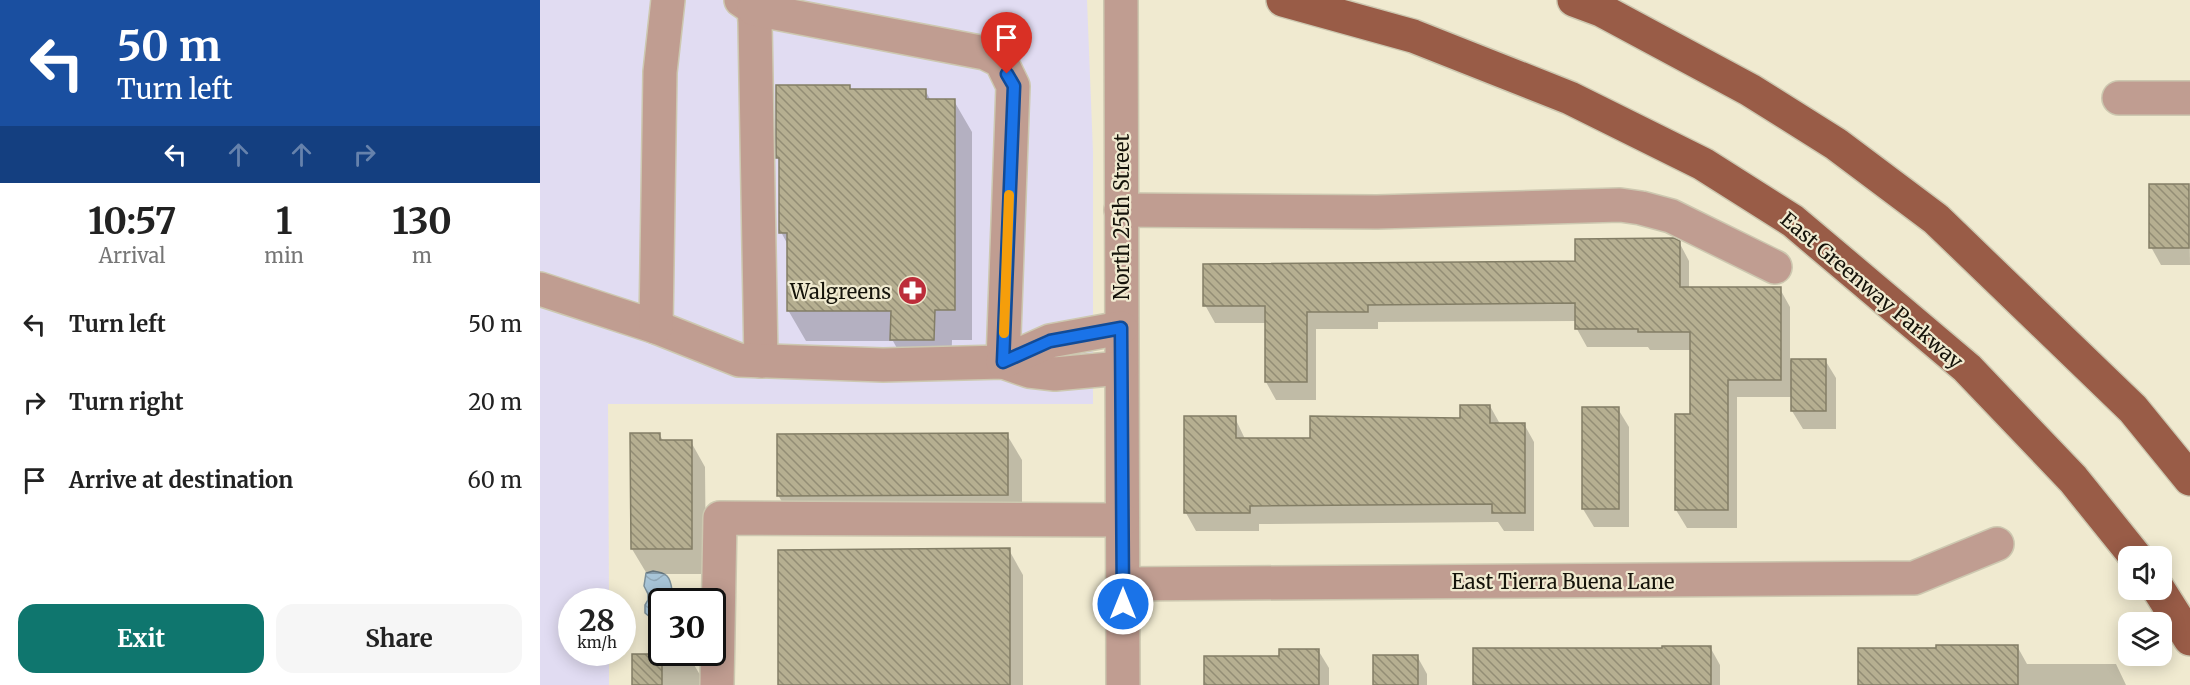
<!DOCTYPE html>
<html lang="en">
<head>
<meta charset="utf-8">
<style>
	body { margin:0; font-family:Merriweather,serif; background:#f6f6f6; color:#222; height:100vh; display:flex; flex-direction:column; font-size:22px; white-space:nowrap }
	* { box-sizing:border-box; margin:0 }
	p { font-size:20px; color:#767676 }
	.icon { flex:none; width:33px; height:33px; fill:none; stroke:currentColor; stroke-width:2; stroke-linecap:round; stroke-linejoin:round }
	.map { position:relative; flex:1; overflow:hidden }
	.sheet { display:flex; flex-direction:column; background:#fff; width:540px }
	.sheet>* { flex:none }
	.guide { background:#1a4fa0; color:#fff; overflow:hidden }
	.tools { position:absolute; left:1578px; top:546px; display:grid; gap:12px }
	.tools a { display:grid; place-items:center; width:54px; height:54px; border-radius:12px; background:#fff; box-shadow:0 3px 15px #0003; font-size:30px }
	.speed { position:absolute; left:18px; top:588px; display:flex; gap:12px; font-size:30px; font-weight:700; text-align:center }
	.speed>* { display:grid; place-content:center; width:78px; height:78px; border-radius:50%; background:#fff; box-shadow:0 3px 15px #0003; line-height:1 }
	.speed small { font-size:15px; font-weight:400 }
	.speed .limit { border:3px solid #111; border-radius:9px; background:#fff; color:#111 }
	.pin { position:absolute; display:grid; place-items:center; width:51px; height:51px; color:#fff; margin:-62px -26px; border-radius:50% 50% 50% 0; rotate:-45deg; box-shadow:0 0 6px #0007 }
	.pin .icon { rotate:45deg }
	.me { position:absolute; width:66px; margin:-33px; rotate:0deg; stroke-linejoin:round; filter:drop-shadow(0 0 4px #0008) }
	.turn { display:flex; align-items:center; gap:21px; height:126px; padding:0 18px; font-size:27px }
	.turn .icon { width:78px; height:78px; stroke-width:2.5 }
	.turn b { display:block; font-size:42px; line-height:51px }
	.lanes { display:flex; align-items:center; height:57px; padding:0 18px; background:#0003; justify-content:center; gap:30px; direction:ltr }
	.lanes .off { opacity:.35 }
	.eta { display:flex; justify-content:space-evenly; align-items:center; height:102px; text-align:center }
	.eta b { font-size:36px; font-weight:700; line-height:42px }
	.cta { display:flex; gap:12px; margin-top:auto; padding:12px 18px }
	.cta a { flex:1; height:69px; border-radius:18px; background:#0f766e; color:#fff; font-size:24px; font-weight:700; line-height:69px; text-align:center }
	.cta a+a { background:#f6f6f6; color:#222 }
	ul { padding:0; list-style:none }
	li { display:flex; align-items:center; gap:18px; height:78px; padding:0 18px }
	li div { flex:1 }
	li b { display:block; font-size:22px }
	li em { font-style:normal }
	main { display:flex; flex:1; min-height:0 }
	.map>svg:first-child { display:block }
</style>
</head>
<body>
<main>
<section class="sheet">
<div class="guide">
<div class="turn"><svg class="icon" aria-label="left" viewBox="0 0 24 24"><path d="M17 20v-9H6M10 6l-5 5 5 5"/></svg><div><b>50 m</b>Turn left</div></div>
<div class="lanes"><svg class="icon" aria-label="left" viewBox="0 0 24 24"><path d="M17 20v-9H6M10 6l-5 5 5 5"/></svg><svg class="icon off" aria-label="ahead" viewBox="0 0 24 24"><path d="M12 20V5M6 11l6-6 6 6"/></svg><svg class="icon off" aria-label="ahead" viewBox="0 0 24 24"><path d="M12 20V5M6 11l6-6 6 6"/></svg><svg class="icon off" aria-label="right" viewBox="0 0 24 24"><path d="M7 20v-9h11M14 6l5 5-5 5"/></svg></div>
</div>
<div class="eta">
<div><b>10:57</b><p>Arrival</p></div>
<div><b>1</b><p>min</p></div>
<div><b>130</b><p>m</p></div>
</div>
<ul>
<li><svg class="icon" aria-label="left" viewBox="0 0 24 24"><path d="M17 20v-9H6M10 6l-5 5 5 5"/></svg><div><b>Turn left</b></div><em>50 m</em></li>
<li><svg class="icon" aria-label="right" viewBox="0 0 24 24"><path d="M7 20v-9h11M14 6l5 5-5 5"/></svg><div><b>Turn right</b></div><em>20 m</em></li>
<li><svg class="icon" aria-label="arrive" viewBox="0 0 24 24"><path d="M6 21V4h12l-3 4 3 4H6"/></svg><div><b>Arrive at destination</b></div><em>60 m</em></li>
</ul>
<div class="cta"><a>Exit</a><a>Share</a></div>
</section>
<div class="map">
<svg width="1650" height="685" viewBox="0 0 1650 685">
	<defs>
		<pattern id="water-waves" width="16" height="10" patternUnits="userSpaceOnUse" patternTransform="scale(1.5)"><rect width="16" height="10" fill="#a8c5d8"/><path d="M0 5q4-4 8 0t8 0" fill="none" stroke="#90a8b8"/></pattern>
		<pattern id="building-back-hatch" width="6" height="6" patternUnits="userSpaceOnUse" patternTransform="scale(1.5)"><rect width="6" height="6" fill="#b6af91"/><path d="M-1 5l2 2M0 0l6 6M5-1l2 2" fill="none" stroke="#938d75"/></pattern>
	</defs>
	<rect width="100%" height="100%" fill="#f0ead0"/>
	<polygon fill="#e1dcf2" points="0,0 547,0 553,152 553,404 68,404 69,601 32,602 32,652 69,653 69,685 0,685"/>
	<path fill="url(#water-waves)" stroke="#7c909a" stroke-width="1.5" d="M113 571C127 573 130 576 132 590L140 594V601L122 602 121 629 117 623 105 613V605L108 600V594L104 586 106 573Z"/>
	<g fill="#0003">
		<polygon points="309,87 311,90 385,90 391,101 414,101 432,132 432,340 412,340 411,370 369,370 353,341 266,341 248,310 248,245 241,232 241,163 238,158"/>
		<polygon points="1649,186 1650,265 1621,265 1611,247"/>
		<polygon points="1139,242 1149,261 1149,289 1240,289 1250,307 1250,360 1285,360 1296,378 1296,429 1263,429 1252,411 1252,397 1197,397 1197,528 1147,528 1136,510 1151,415 1151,350 1110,350 1108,347 1047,347 1037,329 1037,321 838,322 838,329 776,329 776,400 736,400 726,382 726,323 675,323 665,305 1037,262"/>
		<polygon points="950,406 960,424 984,424 994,442 994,531 964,531 958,522 719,524 719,531 656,531 646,513 695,418 705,439 772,439 921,419"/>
		<polygon points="1078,409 1089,427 1089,527 1054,527 1043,509"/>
		<polygon points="119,434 124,442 151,442 165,467 166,574 107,574 92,549"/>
		<polygon points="467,435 482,460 482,519 253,521 238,495"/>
		<polygon points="469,550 483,575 483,685 240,685"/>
		<polygon points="1477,646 1487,664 1576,664 1586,685 1319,685 1319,649"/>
		<polygon points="1170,647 1180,665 1180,685 935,685 1123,649"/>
		<polygon points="778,650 789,668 789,685 666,685 740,658"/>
		<polygon points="121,656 125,663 153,663 166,685 94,685"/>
		<polygon points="877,656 887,674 887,685 835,685"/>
	</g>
	<g fill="url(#building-back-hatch)" stroke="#837e66" stroke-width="1.5">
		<polygon points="236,85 310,85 310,89 386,89 386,99 415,99 415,310 395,310 394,340 350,340 351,311 247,311 247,233 239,233 239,158 236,158"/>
		<rect x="1609" y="184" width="40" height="64"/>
		<polygon points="1134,238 1140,241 1140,287 1241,287 1241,380 1188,380 1188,510 1135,510 1135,414 1150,414 1150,332 1098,332 1098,329 1035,329 1035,303 828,305 828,312 767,312 767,382 725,382 725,306 663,306 663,264 1035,261 1035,239"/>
		<rect x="1251" y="359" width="35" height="52"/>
		<polygon points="920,405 950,405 950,423 985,423 985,513 952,513 952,504 710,506 710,513 644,513 644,416 696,416 696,438 770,438 770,416 920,418"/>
		<rect x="1042" y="407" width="37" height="102"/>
		<polygon points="90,433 120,433 120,440 152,440 152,549 91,549"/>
		<polygon points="468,433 468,495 237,496 237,434"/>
		<polygon points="470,548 470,685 238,685 238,550"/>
		<polygon points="1396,645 1478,645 1478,685 1318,685 1318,648 1396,648"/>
		<polygon points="1122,646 1171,646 1171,685 933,685 933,648 1122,648"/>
		<polygon points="739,649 779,649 779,685 664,685 664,656 739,656"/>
		<rect x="92" y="654" width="30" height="31"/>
		<rect x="833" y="655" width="45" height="30"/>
	</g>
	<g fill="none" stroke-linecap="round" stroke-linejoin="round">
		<defs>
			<g id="minor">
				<polyline points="201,0 214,9 215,22 221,361"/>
				<polyline points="581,0 583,685"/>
				<polyline points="214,9 445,53 461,61 473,86 463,362"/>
				<polyline points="1579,98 1650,98"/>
				<polyline points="581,210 837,212 1080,205 1101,208 1131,216 1235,267"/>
				<polyline points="0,289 116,327 199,360 343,365 463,362 489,371 515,374 581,368"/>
				<polyline points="116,327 120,72 128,0"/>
				<polyline points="463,362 510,341 581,328"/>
				<polyline points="583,584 1374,578 1457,544"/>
				<polyline points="177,685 180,518 582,520"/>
			</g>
			<g id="major">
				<polyline points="743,0 873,36 1030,98 1163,164 1253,221 1427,368 1533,479 1595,556"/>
				<polyline points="1034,0 1061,10 1210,90 1296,144 1396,219 1593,409 1650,479"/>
				<polyline points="1619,590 1650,639"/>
			</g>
		</defs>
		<use href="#minor" stroke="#cdc8b0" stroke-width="36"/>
		<use href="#major" stroke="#cdc8b0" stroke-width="36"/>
		<use href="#minor" stroke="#c09d91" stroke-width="33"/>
		<use href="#major" stroke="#995c47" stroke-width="33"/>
	</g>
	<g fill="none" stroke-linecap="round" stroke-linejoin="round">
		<defs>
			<polyline id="route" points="467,74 474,86 463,362 510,341 581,328 583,604"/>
		</defs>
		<use href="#route" stroke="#114b97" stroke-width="15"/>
		<use href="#route" stroke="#1a73e8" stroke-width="10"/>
		<polyline stroke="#f59e0b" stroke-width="10" points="464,333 469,195"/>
	</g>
	<defs>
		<symbol id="pharmacy-disc" viewBox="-11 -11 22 22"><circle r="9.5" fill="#bc2c39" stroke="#f0ead0"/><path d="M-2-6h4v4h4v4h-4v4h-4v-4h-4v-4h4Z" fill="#fff"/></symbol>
	</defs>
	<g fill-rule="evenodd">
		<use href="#pharmacy-disc" x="356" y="274" width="33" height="33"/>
	</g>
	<g text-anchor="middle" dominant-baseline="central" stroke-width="4.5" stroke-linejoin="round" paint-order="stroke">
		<g font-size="20" fill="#15130a" stroke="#f0ead0">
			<text transform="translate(581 217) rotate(-90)">North 25th Street</text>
			<text transform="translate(1332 290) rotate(40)">East Greenway Parkway</text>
			<text x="1023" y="581">East Tierra Buena Lane</text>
		</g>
		<g font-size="20" fill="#15130a" stroke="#f0ead0" text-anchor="end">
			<text x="351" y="291">Walgreens</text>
		</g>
	</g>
</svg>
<div class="tools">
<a><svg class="icon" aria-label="sound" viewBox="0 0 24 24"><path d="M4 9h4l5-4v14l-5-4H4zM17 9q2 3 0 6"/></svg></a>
<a><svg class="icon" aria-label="layers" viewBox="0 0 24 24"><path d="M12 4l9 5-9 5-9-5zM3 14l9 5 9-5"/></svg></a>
</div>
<div class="speed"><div>28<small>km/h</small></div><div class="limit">30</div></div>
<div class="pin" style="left:467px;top:74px;background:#d93025"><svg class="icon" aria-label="arrive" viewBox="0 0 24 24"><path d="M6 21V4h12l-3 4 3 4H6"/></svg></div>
<svg class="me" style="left:583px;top:604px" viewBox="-20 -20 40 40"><circle r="17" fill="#1a73e8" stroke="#fff" stroke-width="3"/><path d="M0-11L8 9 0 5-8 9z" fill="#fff"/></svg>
</div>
</main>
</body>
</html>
